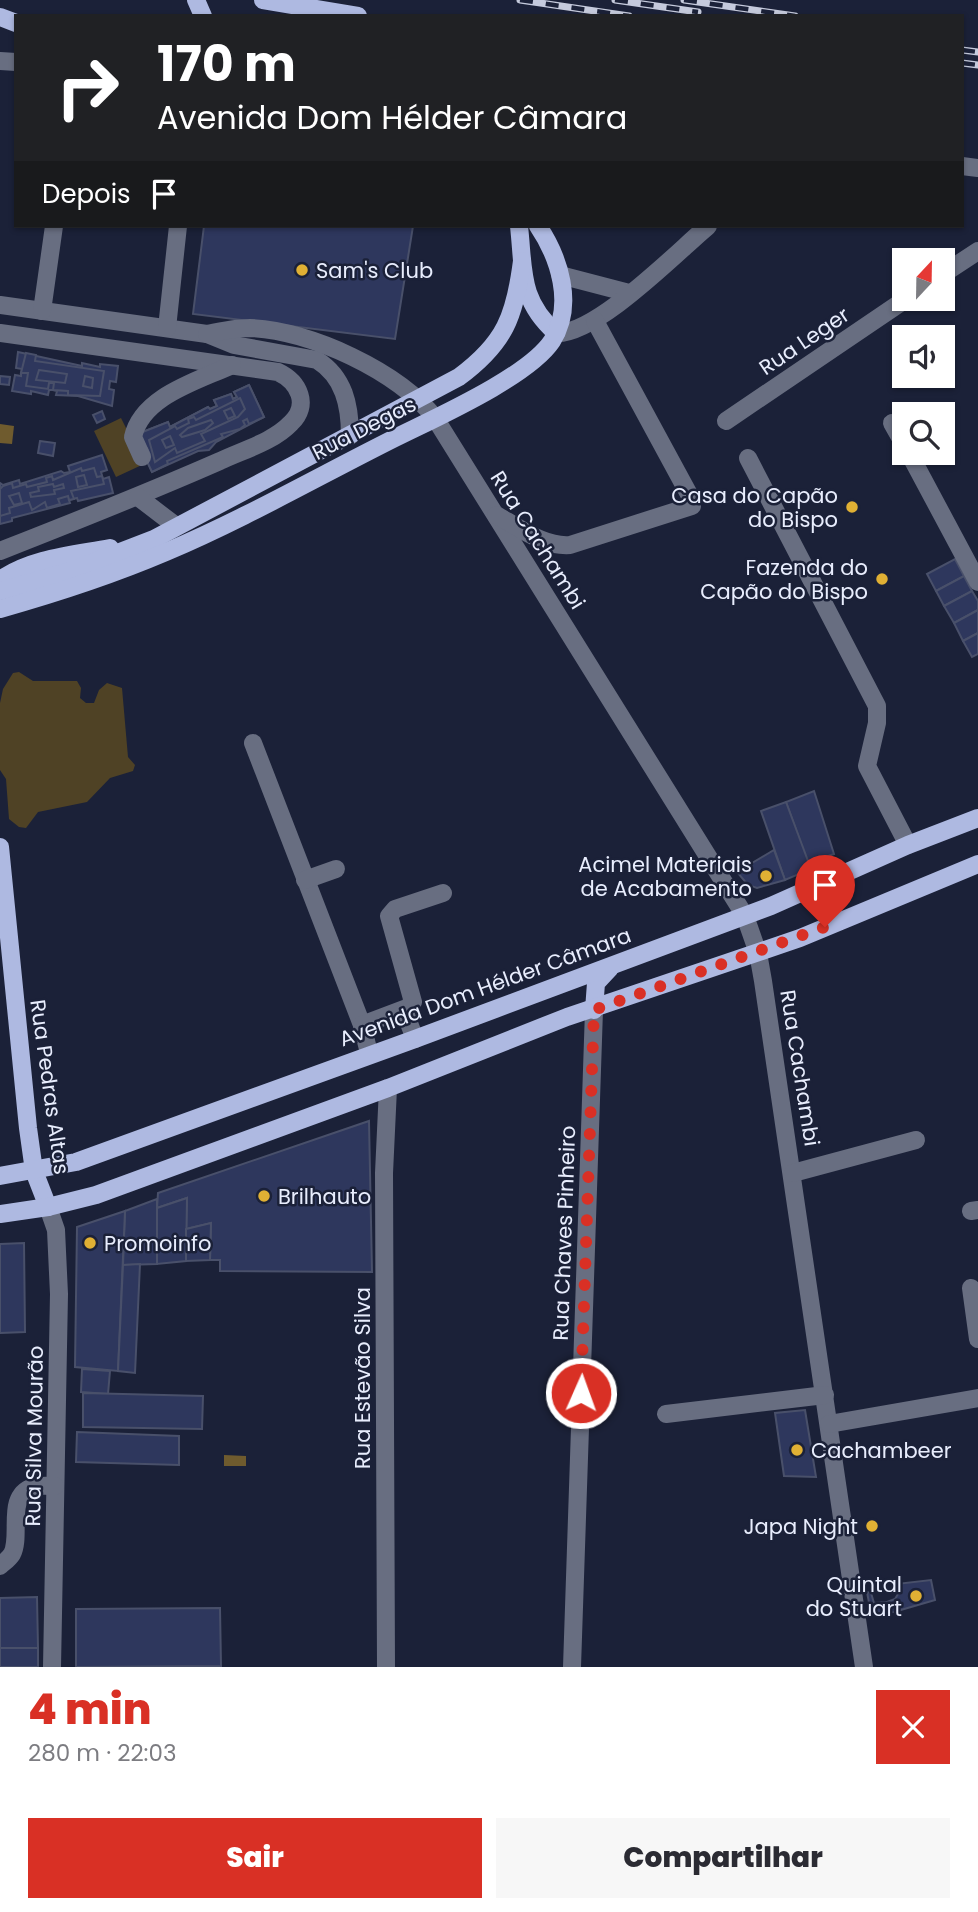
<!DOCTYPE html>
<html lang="pt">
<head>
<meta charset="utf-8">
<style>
	body { margin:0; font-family:Poppins,sans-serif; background:#f7f7f7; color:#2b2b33; height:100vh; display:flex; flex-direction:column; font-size:26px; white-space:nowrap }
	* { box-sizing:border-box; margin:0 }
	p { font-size:23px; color:#7c7c81 }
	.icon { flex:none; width:38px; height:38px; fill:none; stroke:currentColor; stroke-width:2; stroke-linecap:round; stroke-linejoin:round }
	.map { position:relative; height:1667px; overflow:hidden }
	.details { display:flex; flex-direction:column; background:#fff; flex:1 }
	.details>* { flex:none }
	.hud { position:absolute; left:14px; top:14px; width:950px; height:214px; border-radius:0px; box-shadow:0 2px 5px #0004; background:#202124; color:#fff; overflow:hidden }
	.needle { width:46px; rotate:22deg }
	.buttons { position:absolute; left:892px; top:248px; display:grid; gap:14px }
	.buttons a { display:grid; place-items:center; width:63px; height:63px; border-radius:0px; background:#fff; box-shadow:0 2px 5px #0004; font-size:35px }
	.pin { position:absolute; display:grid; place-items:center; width:60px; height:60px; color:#fff; margin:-72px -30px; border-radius:50% 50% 50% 0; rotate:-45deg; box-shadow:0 0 7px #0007 }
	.pin .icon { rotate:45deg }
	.me { position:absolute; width:77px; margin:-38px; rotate:2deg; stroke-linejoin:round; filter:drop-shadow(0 0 5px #0008) }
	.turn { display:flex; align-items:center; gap:24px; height:147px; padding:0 28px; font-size:32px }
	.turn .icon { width:91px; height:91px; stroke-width:2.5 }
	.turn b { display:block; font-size:49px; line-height:60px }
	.then { display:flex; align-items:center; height:66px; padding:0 28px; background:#0003; gap:14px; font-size:26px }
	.round { display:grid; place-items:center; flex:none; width:74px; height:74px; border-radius:0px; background:#f7f7f7 }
	.overview { display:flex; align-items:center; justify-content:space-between; height:119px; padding:0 28px }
	h1 { font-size:42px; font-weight:800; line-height:52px; color:#d93025 }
	.primary-button { display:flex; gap:14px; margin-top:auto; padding:14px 28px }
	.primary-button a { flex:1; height:80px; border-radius:0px; background:#d93025; color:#fff; font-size:28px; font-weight:800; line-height:80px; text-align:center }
	.primary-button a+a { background:#f7f7f7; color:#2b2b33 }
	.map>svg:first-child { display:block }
</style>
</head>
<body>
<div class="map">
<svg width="978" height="1667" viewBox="0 0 978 1667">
	<rect width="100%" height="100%" fill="#1b2138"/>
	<g fill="#4f4225">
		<polygon points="121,418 144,464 116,477 94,431"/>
		<polygon points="19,672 33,681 77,681 81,688 80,698 86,703 94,703 99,690 107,683 122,688 128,757 135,765 133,771 110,778 87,802 38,812 26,828 19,827 9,819 6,779 0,770 0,703 3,689 13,673"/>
	</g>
	<g fill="#6f5b2e">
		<polygon points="0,424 14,426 12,444 0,443"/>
		<polygon points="224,1455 246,1456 246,1466 224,1466"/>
	</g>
	<g fill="#2e375d" stroke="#49506a" stroke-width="2">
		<polygon points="204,226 413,226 395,339 193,314"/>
		<polygon points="18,352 82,366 82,363 100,367 100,364 118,366 116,382 110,381 109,389 114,390 112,406 78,396 56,395 57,391 53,390 49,390 48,395 31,391 31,394 12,391 15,375 21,376 21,373 22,369 16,368"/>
		<polygon points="26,353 36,355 35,361 104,371 100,396 68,395 68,391 53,390 54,383 49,383 48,389 26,386 28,373 21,373"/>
		<polygon points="39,370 67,374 65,383 36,380"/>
		<polygon points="0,376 10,377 9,385 0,384"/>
		<polygon points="85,376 93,378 92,388 83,386"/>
		<polygon points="249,385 264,417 216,442 209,450 198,451 152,472 145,457 150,455 147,448 135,435 168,422 170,427 208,407 210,409 217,406 214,400 231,394 233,399 237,397 234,392"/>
		<polygon points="249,385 264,417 249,424 247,419 243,421 245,425 240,429 221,434 223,437 167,461 168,464 152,472 145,457 150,455 147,448 135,435 168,422 170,427 208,407 210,409 217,406 214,400 231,394 233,399 237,397 234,392"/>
		<polygon points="240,398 245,409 238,417 201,434 205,441 177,453 175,448 155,462 149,440 175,426 177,429 189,423 188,419 194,417 196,420"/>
		<polygon points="231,408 235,416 228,419 224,411"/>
		<polygon points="102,411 105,419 97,423 93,415"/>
		<polygon points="211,420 213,423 205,430 182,437 180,435 188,428"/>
		<polygon points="170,436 174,445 166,448 162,440"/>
		<polygon points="40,441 55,443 53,456 38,453"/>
		<polygon points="102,455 107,470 101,472 103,479 109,477 113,493 78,501 77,498 69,500 70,503 12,518 12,521 0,524 0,483 3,485 19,480 20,484 61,471 64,473 70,472 68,466"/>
		<polygon points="81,468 82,471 94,468 97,477 102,476 104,484 71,491 74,499 69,500 68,496 58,499 60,504 47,508 45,502 32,510 29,502 9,508 10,513 0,516 0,489 3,486 12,483 13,488 26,484 27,487 47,482 46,478 52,476 53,480"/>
		<polygon points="84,475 87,485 78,487 76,477"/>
		<polygon points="53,484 54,487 63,484 64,488 54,490 55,494 31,497 30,493 39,491 38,487"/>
		<polygon points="19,493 22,503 14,505 9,496"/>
		<polygon points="955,559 964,576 936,591 927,574"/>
		<polygon points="964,576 972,591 944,606 936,591"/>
		<polygon points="972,591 978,601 978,610 954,623 944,606"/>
		<polygon points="978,610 978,633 963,641 954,623"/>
		<polygon points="978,633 978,654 972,657 963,641"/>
		<polygon points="814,791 834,854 808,863 786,802"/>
		<polygon points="786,802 811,869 785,880 761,811"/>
		<polygon points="774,850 785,880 757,888 748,885 737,872"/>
		<polygon points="369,1121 372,1272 220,1271 220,1260 210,1260 211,1223 186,1229 187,1198 157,1208 158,1193"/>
		<polygon points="187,1198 186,1261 157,1264 157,1208"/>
		<polygon points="157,1199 157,1264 123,1265 125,1211"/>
		<polygon points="125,1211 118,1371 75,1367 77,1227"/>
		<polygon points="211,1223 210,1260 186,1261 186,1229"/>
		<polygon points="24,1243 25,1332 0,1333 0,1244"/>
		<polygon points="140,1264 135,1373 118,1371 123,1265"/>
		<polygon points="82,1369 110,1371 108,1394 81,1392"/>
		<polygon points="83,1393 203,1396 202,1429 83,1427"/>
		<polygon points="805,1410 816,1477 784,1476 775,1413"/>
		<polygon points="77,1432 179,1436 179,1465 76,1462"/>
		<polygon points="931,1580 935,1600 894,1612 871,1613 867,1592 871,1593 874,1603 887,1602 895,1599 898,1594 896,1584"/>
		<polygon points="37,1597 38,1648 0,1648 0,1598"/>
		<polygon points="220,1608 221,1666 76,1667 76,1609"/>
		<rect x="0" y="1648" width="38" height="19"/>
	</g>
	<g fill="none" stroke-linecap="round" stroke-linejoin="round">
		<g stroke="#686e81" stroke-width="18">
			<polyline points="0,61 16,62"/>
			<polyline points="962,166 978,168"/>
			<polyline points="943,274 978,251"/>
			<polyline points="560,275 629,293"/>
			<path d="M0 305 207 334 234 345 317 360C344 377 350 405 350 436"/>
			<polyline points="42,311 54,226"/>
			<polyline points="167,328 178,226"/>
			<path d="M0 333 278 372C299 382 310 405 291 423 273 442 243 450 220 461 147 493 74 522 0 551"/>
			<path d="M556 333C596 335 676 253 708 226"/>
			<path d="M207 334C221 331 235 328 250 328 310 330 399 372 435 418L745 916 758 953 763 981 864 1667"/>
			<polyline points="726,421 906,299"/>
			<polyline points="892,423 905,446"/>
			<polyline points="909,453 978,582"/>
			<path d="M142 457 133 437C142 396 198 381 232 365"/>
			<polyline points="748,458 877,706 877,723 867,766 908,845"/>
			<polyline points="138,497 176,526"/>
			<path d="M496 515C519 527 543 547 570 545L692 506 691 498 595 321"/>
			<polyline points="253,743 362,1025 369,1053"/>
			<polyline points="305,880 336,869"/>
			<polyline points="404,1010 415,1039"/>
			<polyline points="362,1025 407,1008 413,1002 389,916 395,909 443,893"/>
			<polyline points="793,1173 916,1140"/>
			<polyline points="48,1207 56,1230 59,1294 52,1667"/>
			<polyline points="971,1211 978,1210"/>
			<polyline points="971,1288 978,1339"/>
			<polyline points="666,1414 825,1395"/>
			<polyline points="829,1424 978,1398"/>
			<path d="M0 1566C3 1563 9 1559 12 1554 22 1535 5 1496 33 1487 39 1485 49 1486 55 1486"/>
			<polyline points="386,1667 384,1173 388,1088"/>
			<polyline points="572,1667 594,1010"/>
		</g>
		<g stroke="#aeb9e1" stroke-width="18">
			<polyline points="196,0 203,16"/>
			<polyline points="263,0 358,16"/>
			<polyline points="0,17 16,23"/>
			<path d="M519 226C524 271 519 300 556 333"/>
			<path d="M0 580C32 558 73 555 110 548"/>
			<path d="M0 591 71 571 154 539 459 377C505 343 515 316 522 261"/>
			<path d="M0 609C57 593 112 575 166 552 244 519 319 476 395 438 435 418 528 377 552 341 575 305 559 257 538 226"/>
			<polyline points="0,847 28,1128 34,1171 48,1207"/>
			<polyline points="594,1010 596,983 610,968"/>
			<polyline points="0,1176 76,1162 415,1039 771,906 908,845 978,818"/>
			<polyline points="0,1214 48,1207 96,1195 388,1088 567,1017 800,938 978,864"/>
		</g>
		<defs>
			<g id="rail">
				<polyline points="520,0 629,16"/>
				<polyline points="615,0 698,12"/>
				<polyline points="684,0 795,16"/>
				<polyline points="962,50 978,52"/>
				<polyline points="962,63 978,65"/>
			</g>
		</defs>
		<use href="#rail" stroke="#c5cadc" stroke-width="7"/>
		<use href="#rail" stroke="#1b2138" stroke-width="4.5" stroke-dasharray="13" stroke-linecap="butt"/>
	</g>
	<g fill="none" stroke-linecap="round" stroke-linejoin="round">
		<polyline stroke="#d93025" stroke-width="12" stroke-dasharray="0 21.6" points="581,1393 594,1010 825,927"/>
	</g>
	<g fill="#e0b034" stroke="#1b2138" stroke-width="2.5">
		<circle cx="302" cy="270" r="7"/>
		<circle cx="852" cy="507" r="7"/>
		<circle cx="882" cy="579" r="7"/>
		<circle cx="766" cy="876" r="7"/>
		<circle cx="264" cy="1196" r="7"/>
		<circle cx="90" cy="1243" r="7"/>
		<circle cx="797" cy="1450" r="7"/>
		<circle cx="872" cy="1526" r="7"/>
		<circle cx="916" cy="1596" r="7"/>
	</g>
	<g text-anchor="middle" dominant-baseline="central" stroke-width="5" stroke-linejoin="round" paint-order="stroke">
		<g font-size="21" fill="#e8edfd" stroke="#1b2138" text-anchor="end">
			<text x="316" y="270" text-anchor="start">Sam's Club</text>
			<text x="838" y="495">Casa do Capão<tspan x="838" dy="24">do Bispo</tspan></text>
			<text x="868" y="567">Fazenda do<tspan x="868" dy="24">Capão do Bispo</tspan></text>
			<text x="752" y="864">Acimel Materiais<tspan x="752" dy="24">de Acabamento</tspan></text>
			<text x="278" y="1196" text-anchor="start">Brilhauto</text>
			<text x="104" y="1243" text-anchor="start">Promoinfo</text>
			<text x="811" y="1450" text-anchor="start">Cachambeer</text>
			<text x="858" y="1526">Japa Night</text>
			<text x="902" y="1584">Quintal<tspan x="902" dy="24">do Stuart</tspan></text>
		</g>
		<g font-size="21" fill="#e8edfd" stroke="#1b2138">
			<text transform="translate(804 341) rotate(-34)">Rua Leger</text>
			<text transform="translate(364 428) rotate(-27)">Rua Degas</text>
			<text transform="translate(538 540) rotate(58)">Rua Cachambi</text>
			<text transform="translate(485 987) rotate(-20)">Avenida Dom Hélder Câmara</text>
			<text transform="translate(800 1068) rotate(81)">Rua Cachambi</text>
			<text transform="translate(50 1087) rotate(82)">Rua Pedras Altas</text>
			<text transform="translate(564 1233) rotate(-88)">Rua Chaves Pinheiro</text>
			<text transform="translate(362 1378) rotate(-90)">Rua Estevão Silva</text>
			<text transform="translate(34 1436) rotate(-89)">Rua Silva Mourão</text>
		</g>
	</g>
</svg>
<div class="buttons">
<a><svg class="needle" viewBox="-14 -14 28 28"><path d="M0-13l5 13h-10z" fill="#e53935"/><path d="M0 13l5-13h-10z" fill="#7c7c81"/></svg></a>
<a><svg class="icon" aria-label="sound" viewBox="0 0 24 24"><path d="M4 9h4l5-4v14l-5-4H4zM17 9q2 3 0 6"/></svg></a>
<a><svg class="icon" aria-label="search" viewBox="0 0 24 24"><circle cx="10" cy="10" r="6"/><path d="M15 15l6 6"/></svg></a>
</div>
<div class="pin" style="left:825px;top:927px;background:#d93025"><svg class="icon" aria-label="arrive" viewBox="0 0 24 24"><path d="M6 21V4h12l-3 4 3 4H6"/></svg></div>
<svg class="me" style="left:581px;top:1393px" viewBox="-20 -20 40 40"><circle r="17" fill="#d93025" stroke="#fff" stroke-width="3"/><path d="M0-11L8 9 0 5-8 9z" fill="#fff"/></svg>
<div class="hud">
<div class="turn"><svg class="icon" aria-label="right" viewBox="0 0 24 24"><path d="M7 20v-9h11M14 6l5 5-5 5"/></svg><div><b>170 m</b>Avenida Dom Hélder Câmara</div></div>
<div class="then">Depois<svg class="icon" aria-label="arrive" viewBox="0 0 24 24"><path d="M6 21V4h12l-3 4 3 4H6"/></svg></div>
</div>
</div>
<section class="details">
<div class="overview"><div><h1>4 min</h1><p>280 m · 22:03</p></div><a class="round" style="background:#d93025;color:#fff"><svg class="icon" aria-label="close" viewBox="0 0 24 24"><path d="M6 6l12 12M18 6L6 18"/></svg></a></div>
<div class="primary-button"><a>Sair</a><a>Compartilhar</a></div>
</section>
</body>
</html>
